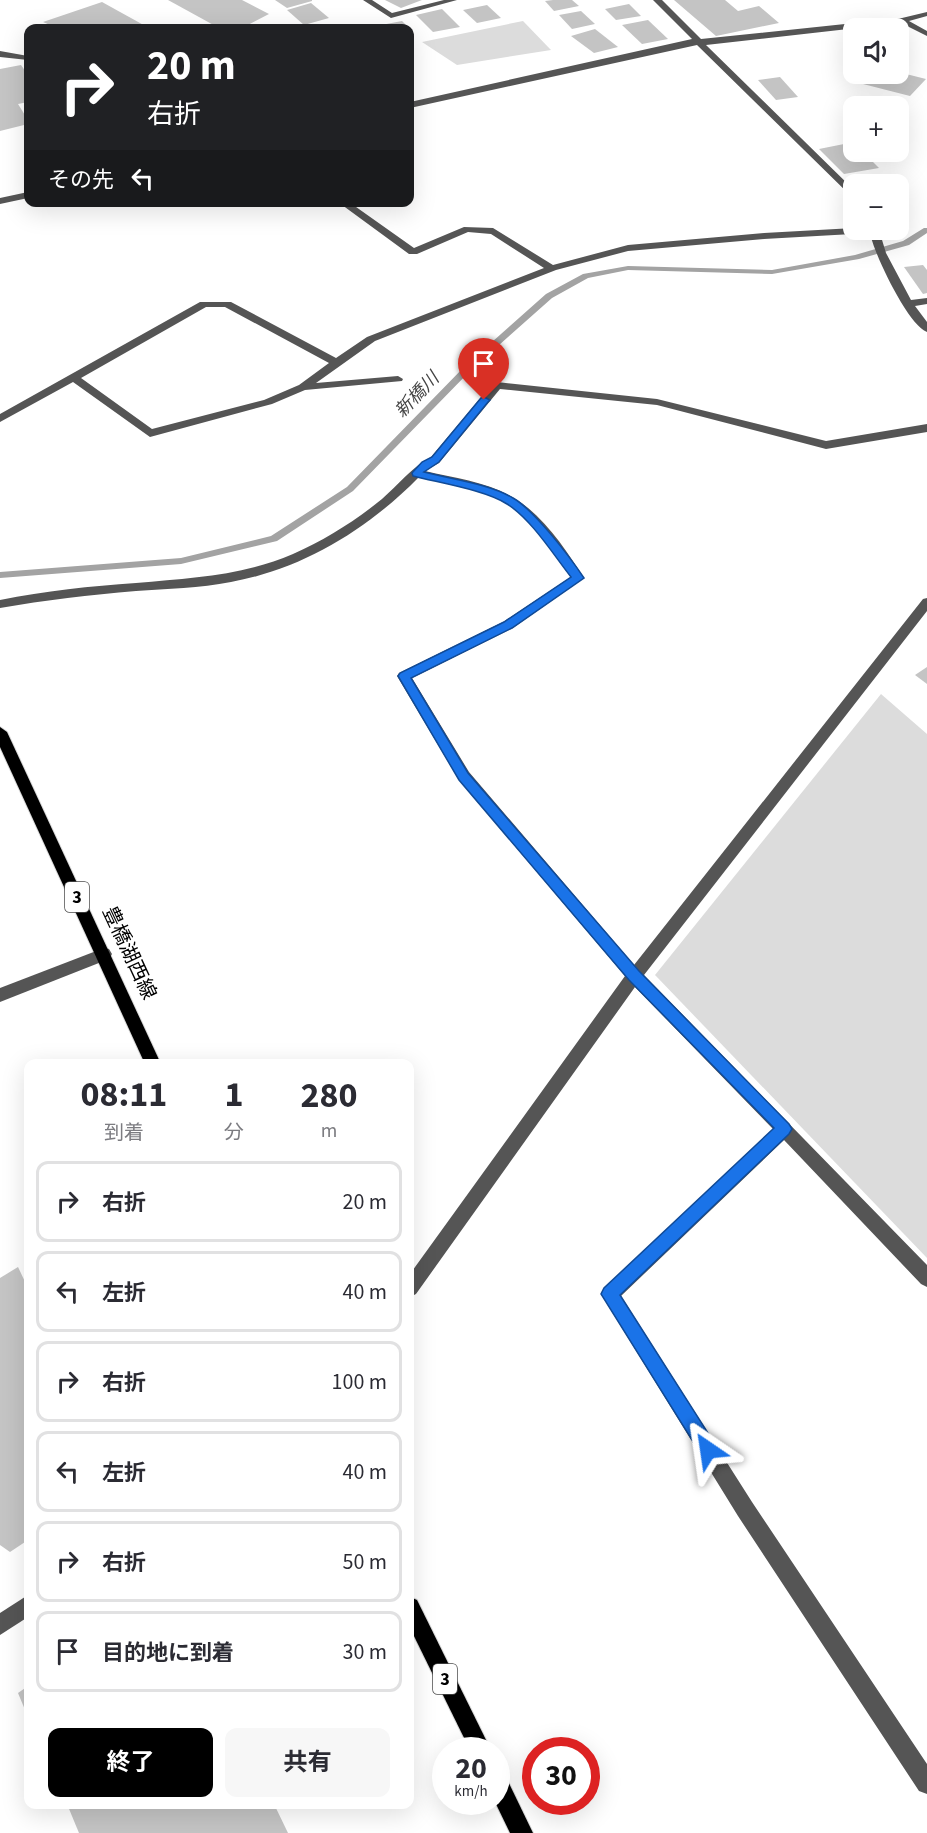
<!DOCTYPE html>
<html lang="ja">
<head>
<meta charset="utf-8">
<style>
	body { margin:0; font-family:"Source Sans 3","Noto Sans JP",sans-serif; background:#f7f7f7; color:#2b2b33; height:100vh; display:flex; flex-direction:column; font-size:22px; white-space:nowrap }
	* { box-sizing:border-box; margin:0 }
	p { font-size:20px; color:#7c7c81 }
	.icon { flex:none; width:33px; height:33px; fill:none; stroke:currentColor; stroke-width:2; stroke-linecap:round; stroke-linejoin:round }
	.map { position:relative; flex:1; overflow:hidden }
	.side { position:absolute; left:24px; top:1059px; width:390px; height:750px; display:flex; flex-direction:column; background:#fff; border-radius:12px; box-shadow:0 6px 24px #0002 }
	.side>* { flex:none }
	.banner { position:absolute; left:24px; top:24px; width:390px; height:183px; border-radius:12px; box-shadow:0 6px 24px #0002; background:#202124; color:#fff; overflow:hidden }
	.tools { position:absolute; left:843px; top:18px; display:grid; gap:12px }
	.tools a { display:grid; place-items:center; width:66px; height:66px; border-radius:12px; background:#fff; box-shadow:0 6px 24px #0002; font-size:30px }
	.speed { position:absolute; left:432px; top:1737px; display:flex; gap:12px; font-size:30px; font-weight:700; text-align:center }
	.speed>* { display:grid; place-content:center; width:78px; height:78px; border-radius:50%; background:#fff; box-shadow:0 6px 24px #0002; line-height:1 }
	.speed small { font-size:15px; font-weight:400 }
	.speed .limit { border:9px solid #d22; background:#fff; color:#111 }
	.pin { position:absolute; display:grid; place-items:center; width:51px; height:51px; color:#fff; margin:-62px -26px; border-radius:50% 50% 50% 0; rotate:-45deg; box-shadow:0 0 6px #0007 }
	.pin .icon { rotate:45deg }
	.me { position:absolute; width:66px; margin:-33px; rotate:328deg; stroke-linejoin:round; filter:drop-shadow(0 0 4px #0008) }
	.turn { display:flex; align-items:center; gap:21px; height:126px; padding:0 24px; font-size:27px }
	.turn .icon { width:78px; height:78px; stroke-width:2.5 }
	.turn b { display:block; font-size:42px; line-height:51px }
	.then { display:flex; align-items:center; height:57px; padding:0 24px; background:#0003; gap:12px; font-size:22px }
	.eta { display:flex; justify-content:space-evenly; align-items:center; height:102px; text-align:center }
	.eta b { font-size:36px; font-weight:700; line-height:42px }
	.button { display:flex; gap:12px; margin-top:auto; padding:12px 24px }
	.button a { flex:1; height:69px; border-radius:12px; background:#000; color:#fff; font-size:24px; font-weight:700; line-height:69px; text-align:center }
	.button a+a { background:#f7f7f7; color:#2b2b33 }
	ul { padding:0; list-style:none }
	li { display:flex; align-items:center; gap:18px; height:81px; margin:0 12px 9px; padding:0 12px; border:3px solid #e1e1e2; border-radius:12px }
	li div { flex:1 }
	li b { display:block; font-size:22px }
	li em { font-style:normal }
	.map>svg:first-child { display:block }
</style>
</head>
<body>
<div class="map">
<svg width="927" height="1833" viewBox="0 0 927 1833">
	<rect width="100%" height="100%" fill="#fff"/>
	<g fill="#dcdcdc">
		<polygon points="523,21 551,50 457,65 422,42"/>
		<polygon points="881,694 927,734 927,1258 655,975"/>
	</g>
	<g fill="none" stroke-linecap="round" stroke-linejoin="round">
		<polygon fill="#a3a3a3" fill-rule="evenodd" points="924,228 927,228 927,233 909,245 859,259 772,274 628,270 588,278 552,298 471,370 353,491 277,541 181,564 0,578 0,572 181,558 271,536 347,487 465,366 546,294 583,274 628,266 772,270 855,255 903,241"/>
	</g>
	<g fill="#c4c4c4">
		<polygon points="168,0 242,0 269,14 242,28 219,28"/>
		<polygon points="275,0 312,0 312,1 287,8"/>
		<polygon points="385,0 422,0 401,8"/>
		<polygon points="553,0 572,0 579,6 554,11 545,1"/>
		<polygon points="674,0 725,0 738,11 759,6 779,23 716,36"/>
		<polygon points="102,2 149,28 57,28 43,22"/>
		<polygon points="311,3 329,18 304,25 287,10"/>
		<polygon points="629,4 641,16 616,20 605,9"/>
		<polygon points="487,5 501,18 477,23 463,10"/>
		<polygon points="442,9 460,27 433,32 416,15"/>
		<polygon points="581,11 595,24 572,29 559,15"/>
		<polygon points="648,20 668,39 642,44 622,25"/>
		<polygon points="402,21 409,28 378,28 376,26"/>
		<polygon points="595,29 618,47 594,53 571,36"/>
		<polygon points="21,65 28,75 28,102 18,104 28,120 28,124 0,131 0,69"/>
		<polygon points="898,72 926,79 910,96 863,84 873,74 898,74"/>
		<polygon points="780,77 798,97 776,100 758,80"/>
		<polygon points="854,142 854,152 863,152 879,168 844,174 819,149"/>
		<polygon points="923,265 927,270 927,293 923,294 904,267"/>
		<polygon points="927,667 927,684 915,675"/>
		<polygon points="18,1267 28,1288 28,1540 10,1552 0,1545 0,1278"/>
		<polygon points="28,1686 28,1717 18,1693"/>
		<polygon points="67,1804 274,1804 288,1833 79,1833"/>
	</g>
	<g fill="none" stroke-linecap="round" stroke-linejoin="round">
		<defs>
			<g id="major">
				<polygon points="0,727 7,732 161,1064 145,1064 0,747"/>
				<polygon points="410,1597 417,1600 491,1750 470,1750 410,1628"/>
				<polygon points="496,1770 504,1773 533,1833 510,1833 495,1802"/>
			</g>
		</defs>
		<use href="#major" stroke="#dbdbdb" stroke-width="2"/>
		<g fill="#555" fill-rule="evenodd">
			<polygon points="363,0 372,0 392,13 444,0 457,0 391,18"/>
			<polygon points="653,0 662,0 701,39 902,18 927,12 927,16 909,21 927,31 927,36 901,23 706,45 854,190 854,199 697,45 410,108 410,102 692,39"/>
			<polygon points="0,51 28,56 28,60 0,57"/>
			<polygon points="28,192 28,198 0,204 0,198"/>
			<path d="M338 202H349L414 248 464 227 493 228 553 265 628 245 764 233 854 228 879 230 886 253 911 300 927 298V304L915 306 927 322V332C908 325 874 254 870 233L764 239 628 251 556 270 375 341 316 383 398 376 403 379 402 381 305 390 272 404 150 437 73 382 0 422V414L200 302H231L336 358 367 337 544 268 491 234 468 232 417 254H409ZM206 307H225L329 363 299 385 264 400 152 429 81 378Z"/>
			<path d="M497 382 657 399 826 441 927 424V432L826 449 657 405 500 389 439 463 425 471C455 478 488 482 514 498 543 515 567 551 584 578L513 628 412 678 469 772 634 965 923 599 927 598V611L644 975 927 1265V1287L921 1284 784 1140 621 1296 752 1502 927 1764V1794L919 1791 738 1516 601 1294 604 1288 773 1129 635 987 416 1294 410 1297V1274L625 976 459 780 397 676 399 673 503 622 571 577C552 552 534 521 507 504 482 488 448 485 419 477 368 529 303 569 231 582 200 588 167 589 136 591 90 595 45 600 0 608V600C45 591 91 586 136 583 191 578 242 576 293 554 325 540 355 521 382 499 398 485 412 467 431 457L493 383Z"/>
			<polygon points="104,948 109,949 112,954 109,959 0,1002 0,988"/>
			<polygon points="28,1595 28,1617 0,1635 0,1613"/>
		</g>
		<use href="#major" fill="#000" fill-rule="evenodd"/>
	</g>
	<path fill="#1a73e8" stroke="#114b97" stroke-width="1.5" d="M484 397 490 400 488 402 439 462 424 472C451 479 490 484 513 498 534 510 570 557 584 578L512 628 411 678 468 773 639 971 789 1124 792 1129 789 1134 620 1295 715 1444 717 1450 715 1456 708 1459 702 1456 601 1294 604 1288 774 1128 629 980 459 780 398 676 400 673 504 622 571 577C553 554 531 519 507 504 485 490 440 483 413 476L412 473 422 462 432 457 481 398Z"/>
	<g text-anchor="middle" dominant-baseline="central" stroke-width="5" stroke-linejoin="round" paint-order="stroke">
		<g font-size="18" font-style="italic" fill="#444" stroke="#fff">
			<text transform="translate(417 395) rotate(-46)">新橋川</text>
		</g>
		<g fill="#fff" stroke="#4c4c4c" stroke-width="1.5">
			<rect x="65" y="882" width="24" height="30" rx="4.5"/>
			<rect x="433" y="1664" width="24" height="30" rx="4.5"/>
		</g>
		<g font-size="18" font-weight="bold" fill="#000">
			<text x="77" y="897">3</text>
			<text x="445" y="1679">3</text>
		</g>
		<g font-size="20" fill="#000" stroke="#fff">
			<text transform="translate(129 953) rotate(65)">豊橋湖西線</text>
		</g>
	</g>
</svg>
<div class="tools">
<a><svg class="icon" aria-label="sound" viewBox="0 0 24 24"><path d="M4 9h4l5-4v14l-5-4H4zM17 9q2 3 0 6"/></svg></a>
<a>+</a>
<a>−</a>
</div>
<div class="speed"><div>20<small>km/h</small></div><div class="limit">30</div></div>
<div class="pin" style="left:484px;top:400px;background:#d93025"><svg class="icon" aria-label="arrive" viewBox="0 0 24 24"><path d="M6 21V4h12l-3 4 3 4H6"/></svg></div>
<svg class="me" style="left:708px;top:1450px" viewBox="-20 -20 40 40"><path d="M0-17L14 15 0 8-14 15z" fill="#1a73e8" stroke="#fff" stroke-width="4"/></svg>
<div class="banner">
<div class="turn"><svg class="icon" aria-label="right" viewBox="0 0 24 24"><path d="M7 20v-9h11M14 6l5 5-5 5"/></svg><div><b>20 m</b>右折</div></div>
<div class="then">その先<svg class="icon" aria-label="left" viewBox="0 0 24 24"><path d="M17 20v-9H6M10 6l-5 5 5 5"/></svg></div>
</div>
<section class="side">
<div class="eta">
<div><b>08:11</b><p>到着</p></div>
<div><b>1</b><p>分</p></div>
<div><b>280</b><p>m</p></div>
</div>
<ul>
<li><svg class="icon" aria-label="right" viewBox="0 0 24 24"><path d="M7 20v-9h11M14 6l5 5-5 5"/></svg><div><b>右折</b></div><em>20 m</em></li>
<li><svg class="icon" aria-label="left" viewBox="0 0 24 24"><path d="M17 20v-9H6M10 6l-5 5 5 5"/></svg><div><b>左折</b></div><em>40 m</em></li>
<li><svg class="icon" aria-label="right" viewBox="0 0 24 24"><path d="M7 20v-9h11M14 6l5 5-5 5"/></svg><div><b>右折</b></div><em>100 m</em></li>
<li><svg class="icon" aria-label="left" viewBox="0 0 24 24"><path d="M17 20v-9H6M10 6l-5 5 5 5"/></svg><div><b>左折</b></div><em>40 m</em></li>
<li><svg class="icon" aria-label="right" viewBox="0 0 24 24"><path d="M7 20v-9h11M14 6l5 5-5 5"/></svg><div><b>右折</b></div><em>50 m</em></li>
<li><svg class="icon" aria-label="arrive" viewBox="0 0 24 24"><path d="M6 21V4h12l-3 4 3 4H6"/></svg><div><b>目的地に到着</b></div><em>30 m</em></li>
</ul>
<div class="button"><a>終了</a><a>共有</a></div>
</section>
</div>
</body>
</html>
